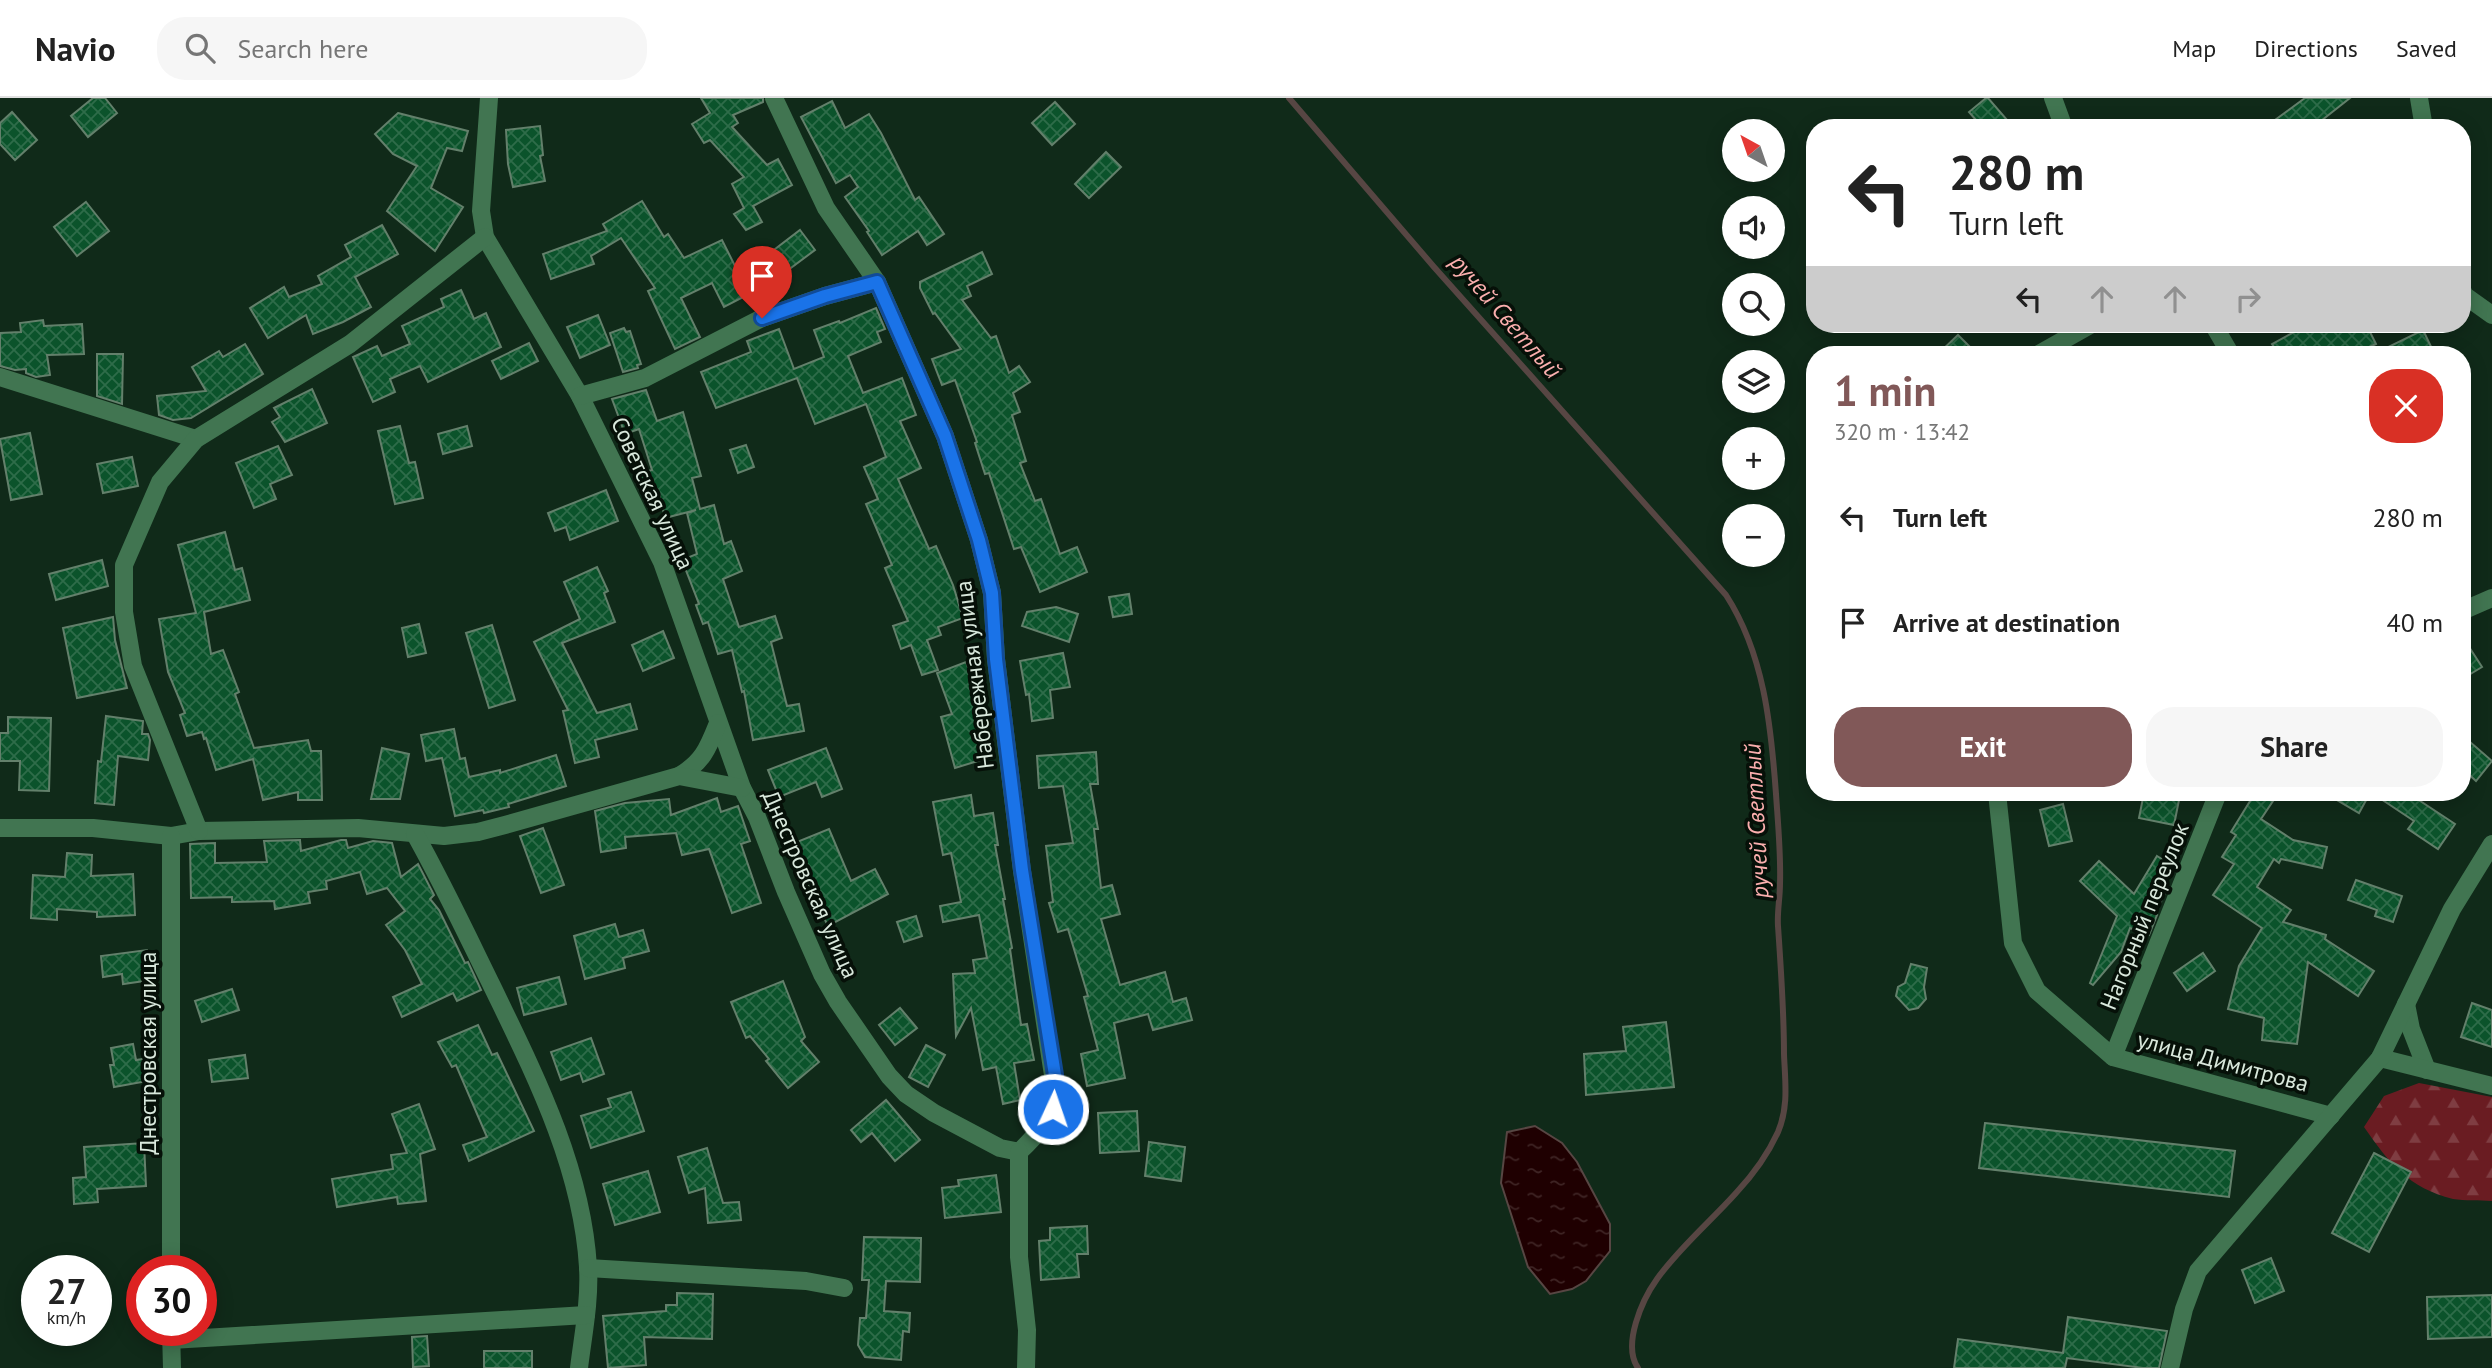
<!DOCTYPE html>
<html lang="en">
<head>
<meta charset="utf-8">
<style>
	body { margin:0; font-family:"PT Sans",sans-serif; background:#f6f6f6; color:#222; height:100vh; display:flex; flex-direction:column; font-size:26px; white-space:nowrap }
	* { box-sizing:border-box; margin:0 }
	p { font-size:23px; color:#767676 }
	.icon { flex:none; width:38px; height:38px; fill:none; stroke:currentColor; stroke-width:2; stroke-linecap:round; stroke-linejoin:round }
	.map { position:relative; flex:1; overflow:hidden }
	.panel { position:absolute; left:1806px; top:248px; width:665px; height:455px; display:flex; flex-direction:column; background:#fff; border-radius:28px; box-shadow:0 4px 18px #0003 }
	.panel>* { flex:none }
	.guide { position:absolute; left:1806px; top:21px; width:665px; height:214px; border-radius:28px; box-shadow:0 4px 18px #0003; background:#fff; color:#222; overflow:hidden }
	.needle { width:46px; rotate:320deg }
	.controls { position:absolute; left:1722px; top:21px; display:grid; gap:14px }
	.controls a { display:grid; place-items:center; width:63px; height:63px; border-radius:50%; background:#fff; box-shadow:0 4px 18px #0003; font-size:35px }
	.speed { position:absolute; left:21px; top:1157px; display:flex; gap:14px; font-size:35px; font-weight:700; text-align:center }
	.speed>* { display:grid; place-content:center; width:91px; height:91px; border-radius:50%; background:#fff; box-shadow:0 4px 18px #0003; line-height:1 }
	.speed small { font-size:18px; font-weight:400 }
	.speed .limit { border:10px solid #d22; background:#fff; color:#111 }
	.pin { position:absolute; display:grid; place-items:center; width:60px; height:60px; color:#fff; margin:-72px -30px; border-radius:50% 50% 50% 0; rotate:-45deg; box-shadow:0 0 7px #0007 }
	.pin .icon { rotate:45deg }
	.me { position:absolute; width:77px; margin:-38px; rotate:3deg; stroke-linejoin:round; filter:drop-shadow(0 0 5px #0008) }
	.turn { display:flex; align-items:center; gap:24px; height:147px; padding:0 28px; font-size:32px }
	.turn .icon { width:91px; height:91px; stroke-width:2.5 }
	.turn b { display:block; font-size:49px; line-height:60px }
	.lanes { display:flex; align-items:center; height:66px; padding:0 28px; background:#0003; justify-content:center; gap:35px; direction:ltr }
	.lanes .off { opacity:.35 }
	.round { display:grid; place-items:center; flex:none; width:74px; height:74px; border-radius:28px; background:#f6f6f6 }
	.head { display:flex; align-items:center; justify-content:space-between; height:119px; padding:0 28px }
	h1 { font-size:42px; font-weight:700; line-height:52px; color:#815858 }
	.action { display:flex; gap:14px; margin-top:auto; padding:14px 28px }
	.action a { flex:1; height:80px; border-radius:28px; background:#815858; color:#fff; font-size:28px; font-weight:700; line-height:80px; text-align:center }
	.action a+a { background:#f6f6f6; color:#222 }
	ul { padding:0; list-style:none }
	li { display:flex; align-items:center; gap:21px; height:105px; padding:0 28px }
	li div { flex:1 }
	li b { display:block; font-size:26px }
	li em { font-style:normal }
	header { display:flex; align-items:center; gap:42px; box-sizing:border-box; height:98px; padding:0 35px; background:#fff; border-bottom:2px solid #e0e0e0 }
	header strong { font-size:33px }
	nav { display:flex; gap:38px; margin-inline-start:auto; font-size:24px }
	.search { width:490px; height:63px; background:#f6f6f6; display:flex; align-items:center; gap:18px; box-sizing:border-box; padding:0 24px; border-radius:28px; color:#767676; font-size:26px }
	.map>svg:first-child { display:block }
</style>
</head>
<body>
<header>
<strong>Navio</strong>
<div class="search"><svg class="icon" aria-label="search" viewBox="0 0 24 24"><circle cx="10" cy="10" r="6"/><path d="M15 15l6 6"/></svg>Search here</div>
<nav><a>Map</a><a>Directions</a><a>Saved</a></nav>
</header>
<div class="map">
<svg width="2492" height="1270" viewBox="0 0 2492 1270">
	<defs>
		<pattern id="forest-firs" width="22" height="20" patternUnits="userSpaceOnUse" patternTransform="scale(1.75)"><rect width="22" height="20" fill="#6a1c22"/><path d="M5 1l3.5 6h-7zM16 11l3.5 6h-7z" fill="#7f3d42"/></pattern>
		<pattern id="water-ripples" width="26" height="14" patternUnits="userSpaceOnUse" patternTransform="scale(1.75)"><rect width="26" height="14" fill="#1f0001"/><path d="M2 4q2-2 4 0t4 0M15 11q2-2 4 0t4 0" fill="none" stroke="#3f2525"/></pattern>
		<pattern id="building-cross-hatch" width="8" height="8" patternUnits="userSpaceOnUse" patternTransform="scale(1.75)"><rect width="8" height="8" fill="#0b532b"/><path d="M0 0l8 8M0 8l8-8" fill="none" stroke="#2e6c49"/></pattern>
	</defs>
	<rect width="100%" height="100%" fill="#102a19"/>
	<path fill="url(#forest-firs)" d="M2419 985 2492 999V1103C2480 1102 2465 1103 2453 1101 2409 1090 2389 1065 2364 1029L2384 998Z"/>
	<polygon fill="url(#water-ripples)" stroke="#574643" stroke-width="2" points="1535,1028 1562,1045 1577,1064 1610,1126 1610,1153 1586,1183 1572,1191 1550,1196 1528,1169 1501,1085 1507,1034"/>
	<g fill="none" stroke-linecap="round" stroke-linejoin="round">
		<path stroke="#574643" stroke-width="6" d="M1289 0 1434 169 1726 497C1764 556 1771 627 1776 696 1778 726 1781 756 1780 786 1780 800 1777 814 1778 828 1781 871 1784 913 1784 956 1785 983 1789 1008 1778 1034 1768 1056 1752 1078 1736 1095 1710 1124 1679 1150 1657 1181 1642 1202 1622 1247 1638 1270"/>
	</g>
	<g fill="url(#building-cross-hatch)" stroke="#63806b" stroke-width="2">
		<polygon points="93,0 105,0 117,15 88,39 71,18"/>
		<polygon points="701,0 763,0 763,4 733,17 738,25 732,29 767,67 778,61 792,87 753,108 762,124 746,132 734,116 744,110 732,86 744,79 710,42 704,45 692,26 710,15"/>
		<polygon points="1986,0 1988,0 2014,30 1983,30 1969,14"/>
		<polygon points="2305,0 2350,0 2312,30 2264,30"/>
		<polygon points="832,3 845,30 869,16 881,35 915,102 919,99 944,136 927,147 918,133 882,157 867,134 869,133 845,99 858,89 850,77 836,85 801,19"/>
		<polygon points="1055,4 1075,26 1052,47 1032,25"/>
		<polygon points="12,14 37,42 15,62 0,46 0,25"/>
		<polygon points="398,15 468,33 462,53 447,50 431,90 463,109 435,153 387,113 417,68 393,56 375,36"/>
		<polygon points="540,28 543,57 540,58 545,83 513,89 508,66 506,32"/>
		<polygon points="1106,54 1121,69 1089,100 1075,86"/>
		<polygon points="642,103 664,139 668,136 684,160 722,142 749,196 724,209 712,185 681,200 700,239 675,251 648,193 655,190 621,140 591,158 594,166 551,181 543,156 607,133 603,126"/>
		<polygon points="86,104 109,133 77,158 54,129"/>
		<polygon points="382,127 398,156 355,179 371,209 343,224 313,236 306,217 268,240 250,210 284,189 289,199 322,186 318,178 351,159 345,147"/>
		<polygon points="800,132 815,152 780,178 766,158"/>
		<polygon points="982,154 992,176 967,188 971,198 962,202 991,240 996,238 1009,275 1019,268 1030,284 1013,295 1020,314 1012,317 1026,363 1020,365 1035,403 1041,401 1060,456 1077,449 1087,474 1040,494 1021,449 1014,451 989,375 985,376 975,345 977,344 955,282 942,287 932,261 961,251 935,215 933,216 920,190 920,184"/>
		<polygon points="461,192 474,221 486,215 501,249 428,284 420,268 390,281 395,294 373,304 353,259 377,248 382,258 410,246 402,228 444,209 441,201"/>
		<polygon points="876,210 885,231 877,234 881,244 848,258 863,295 902,280 916,317 900,323 921,370 898,381 929,451 936,448 953,487 963,520 938,529 941,537 927,542 938,572 922,577 911,547 901,551 893,528 908,523 885,470 892,467 866,406 878,401 864,369 886,359 866,306 815,326 797,280 716,310 701,274 751,254 747,243 779,231 794,271 824,259 814,232 839,223 840,225"/>
		<polygon points="598,217 610,247 580,260 567,229"/>
		<polygon points="43,222 44,228 82,226 84,256 47,257 50,277 36,279 26,275 26,271 15,272 0,268 0,235 21,234 20,225"/>
		<polygon points="2309,226 2366,226 2376,246 2352,257 2279,257 2272,246"/>
		<polygon points="624,230 626,234 630,233 641,266 637,267 638,270 623,274 610,235"/>
		<polygon points="2423,232 2435,257 2372,257"/>
		<polygon points="1958,237 1978,257 1937,257"/>
		<polygon points="529,245 538,263 501,281 492,263"/>
		<polygon points="245,246 263,276 191,320 173,322 159,317 157,298 206,293 192,269 219,253 223,259"/>
		<polygon points="97,256 123,256 122,306 97,298"/>
		<polygon points="312,291 327,325 285,344 272,324 280,319 274,310"/>
		<polygon points="646,292 657,323 683,314 701,378 692,380 700,411 714,407 724,446 731,443 742,473 723,481 739,529 775,518 782,540 771,544 787,608 799,606 804,633 753,642 744,593 742,594 732,552 718,556 708,524 703,526 696,507 699,506 682,462 697,456 687,415 696,412 665,420 658,392 643,396 637,376 652,372 639,331 625,336 612,301"/>
		<polygon points="400,328 409,365 415,364 423,400 395,406 378,333"/>
		<polygon points="467,328 472,348 443,356 438,336"/>
		<polygon points="30,335 42,396 11,402 0,341"/>
		<polygon points="746,347 754,369 738,375 730,352"/>
		<polygon points="278,348 292,377 270,386 276,401 254,410 236,365"/>
		<polygon points="132,359 138,388 103,395 97,366"/>
		<polygon points="606,392 618,423 570,442 566,429 555,433 548,415"/>
		<polygon points="225,434 235,472 242,470 250,502 204,514 211,556 223,552 239,594 235,596 254,650 308,642 311,653 321,653 322,702 298,702 298,694 263,702 253,661 216,672 206,640 204,641 202,634 187,638 180,617 185,615 168,574 159,521 196,515 178,447"/>
		<polygon points="102,462 108,488 56,502 49,476"/>
		<polygon points="597,469 608,493 604,495 615,524 562,545 597,615 630,606 637,631 595,642 599,659 575,665 563,613 568,612 534,544 580,521 564,484"/>
		<polygon points="1129,496 1132,516 1113,519 1109,499"/>
		<polygon points="1056,509 1078,516 1069,544 1022,528 1027,514"/>
		<polygon points="113,519 115,542 127,590 77,600 63,530"/>
		<polygon points="419,526 426,555 408,559 402,530"/>
		<polygon points="492,527 515,602 489,610 466,535"/>
		<polygon points="663,533 674,560 643,573 632,547"/>
		<polygon points="2462,538 2482,569 2462,581"/>
		<polygon points="1063,555 1070,589 1050,592 1053,620 1032,623 1029,596 1026,597 1020,563"/>
		<polygon points="966,564 980,602 994,658 955,670 941,619 952,616 937,575"/>
		<polygon points="106,618 143,623 142,636 148,636 150,642 148,662 118,658 114,707 95,705 98,663 101,664"/>
		<polygon points="8,619 51,620 49,693 19,692 20,663 0,663 0,635 8,635"/>
		<polygon points="454,631 460,661 465,660 469,679 500,672 500,675 556,657 566,688 508,706 509,709 484,715 483,712 455,718 442,660 426,663 421,637"/>
		<polygon points="2462,637 2492,663 2476,683 2462,670"/>
		<polygon points="382,650 409,656 400,701 371,701"/>
		<polygon points="826,650 842,691 822,699 816,684 779,699 768,672"/>
		<polygon points="1096,654 1098,686 1090,686 1098,731 1094,731 1101,790 1112,787 1120,816 1101,821 1120,887 1165,874 1173,904 1186,900 1192,922 1153,932 1148,916 1114,925 1125,980 1087,988 1081,956 1098,952 1084,899 1088,898 1068,831 1058,834 1049,805 1053,804 1046,748 1073,745 1063,688 1039,690 1037,658"/>
		<polygon points="2144,695 2179,702 2174,727 2139,720"/>
		<polygon points="2255,695 2261,695 2273,703 2261,721 2293,742 2327,749 2322,770 2281,761 2279,765 2274,761 2257,789 2291,812 2283,824 2326,837 2325,841 2374,873 2358,898 2308,864 2297,946 2262,942 2264,920 2228,911 2239,868 2262,830 2213,797 2234,766 2222,759 2236,737 2231,734"/>
		<polygon points="2325,695 2370,695 2359,715"/>
		<polygon points="2372,695 2408,695 2455,726 2438,751 2408,731 2414,723"/>
		<polygon points="971,697 974,718 993,715 998,747 995,747 1005,801 1003,801 1012,850 1010,851 1021,927 1027,926 1034,962 1014,965 1020,1002 1003,1006 996,969 983,972 971,910 956,938 953,876 975,875 973,862 987,860 979,817 943,824 940,808 961,804 951,755 943,757 933,704"/>
		<polygon points="717,700 721,714 738,708 750,743 741,746 761,805 732,815 709,751 682,757 676,735 625,739 626,750 601,754 595,713 625,705 669,701 671,717"/>
		<polygon points="2063,706 2072,743 2049,748 2040,712"/>
		<polygon points="543,730 564,787 541,795 520,738"/>
		<polygon points="829,731 851,783 875,771 888,796 828,828 815,802 792,746"/>
		<polygon points="300,742 301,753 341,742 346,742 348,750 373,743 392,745 401,779 418,766 434,797 430,801 439,812 465,865 468,864 481,892 457,903 453,895 402,919 393,899 422,886 405,852 386,827 405,813 387,790 367,796 360,774 326,783 327,791 308,794 310,805 275,811 274,803 232,804 232,799 191,800 190,746 215,745 215,765 267,764 264,743"/>
		<polygon points="67,755 92,757 91,778 133,776 135,817 97,819 97,814 57,811 57,822 31,820 33,777 65,779"/>
		<polygon points="2157,758 2175,769 2164,786 2168,789 2155,816 2157,817 2149,837 2130,830 2121,854 2093,887 2090,885 2117,818 2080,783 2099,763 2134,796"/>
		<polygon points="2356,782 2402,798 2393,824 2375,818 2377,812 2348,802"/>
		<polygon points="916,818 922,838 904,844 897,824"/>
		<polygon points="615,826 619,839 643,832 649,853 623,860 625,870 585,881 574,838"/>
		<polygon points="147,852 152,882 123,886 122,876 103,879 101,858"/>
		<polygon points="2203,855 2215,873 2187,893 2174,875"/>
		<polygon points="1911,866 1927,870 1924,889 1926,901 1918,910 1909,912 1896,898 1898,889 1905,885"/>
		<polygon points="559,879 566,906 524,917 517,890"/>
		<polygon points="783,883 805,939 801,943 819,964 788,990 766,963 769,961 750,938 746,940 731,904"/>
		<polygon points="232,891 239,912 202,924 195,903"/>
		<polygon points="2472,905 2492,912 2492,949 2461,939"/>
		<polygon points="900,910 917,930 895,947 879,927"/>
		<polygon points="1666,924 1674,989 1586,997 1584,956 1626,953 1623,929"/>
		<polygon points="478,927 492,957 497,955 534,1033 469,1063 463,1047 487,1039 456,967 452,969 438,944"/>
		<polygon points="591,940 604,976 583,984 580,975 561,982 551,954"/>
		<polygon points="133,946 136,962 150,960 153,982 114,989 110,967 114,967 111,950"/>
		<polygon points="926,947 945,957 928,989 909,979"/>
		<polygon points="245,957 248,980 212,984 209,962"/>
		<polygon points="631,994 644,1033 591,1050 581,1018 611,1009 608,1001"/>
		<polygon points="886,1002 920,1042 895,1063 872,1035 861,1044 851,1032"/>
		<polygon points="419,1006 435,1051 420,1056 426,1103 398,1106 397,1099 337,1109 332,1081 393,1071 391,1057 407,1055 392,1016"/>
		<polygon points="1137,1013 1139,1053 1100,1055 1098,1015"/>
		<polygon points="1985,1025 2235,1053 2229,1099 1979,1070"/>
		<polygon points="1149,1044 1185,1049 1181,1083 1145,1078"/>
		<polygon points="144,1045 146,1088 97,1091 98,1104 74,1106 73,1080 86,1079 84,1049"/>
		<polygon points="707,1050 723,1105 739,1104 741,1122 708,1125 705,1090 689,1095 678,1059"/>
		<polygon points="2374,1055 2411,1074 2369,1154 2332,1135"/>
		<polygon points="648,1073 660,1114 615,1127 603,1086"/>
		<polygon points="996,1077 1001,1114 945,1120 942,1090 959,1088 958,1082"/>
		<polygon points="1087,1128 1088,1156 1077,1156 1079,1179 1041,1182 1039,1143 1050,1142 1050,1130"/>
		<polygon points="864,1139 921,1140 920,1184 886,1183 884,1213 910,1215 909,1234 903,1233 901,1262 865,1259 858,1247 860,1220 866,1220 869,1182 862,1182"/>
		<polygon points="2271,1160 2284,1193 2255,1205 2242,1172"/>
		<polygon points="677,1195 713,1196 712,1241 644,1239 646,1267 608,1270 603,1218 666,1213 666,1207 677,1207"/>
		<polygon points="2492,1197 2492,1239 2428,1241 2427,1199"/>
		<polygon points="2068,1219 2167,1233 2159,1270 2143,1270 2067,1260 2065,1270 1954,1270 1958,1241 2063,1255"/>
		<polygon points="427,1238 429,1268 413,1269 412,1239"/>
		<rect x="484" y="1253" width="48" height="17"/>
	</g>
	<g fill="none" stroke-linecap="round" stroke-linejoin="round">
		<g stroke="#417551" stroke-width="18">
			<polyline points="489,0 481,113 485,139 580,298 662,464 742,690 757,719 786,794 822,876 838,904 889,978 906,996 934,1015 1000,1050 1019,1054"/>
			<path d="M774 0 826 110 877 184 945 338 979 442 992 495 996 561 1022 773 1056 997C1050 1022 1037 1037 1019 1054"/>
			<polyline points="2053,0 2064,30"/>
			<polyline points="2419,0 2424,30"/>
			<polyline points="2462,191 2464,197 2492,217"/>
			<polyline points="2213,226 2231,257"/>
			<polyline points="2037,257 2092,226"/>
			<polyline points="0,279 196,341"/>
			<polyline points="580,298 645,280 762,220 825,198 877,184"/>
			<polyline points="2462,513 2492,500"/>
			<path d="M679 678C703 664 708 650 718 625"/>
			<polyline points="1997,695 2013,845 2037,893 2113,959 2331,1018"/>
			<polyline points="0,730 93,730 171,738 199,733 358,730 444,738 478,734 505,727 679,678 742,690"/>
			<polyline points="199,733 133,568 124,514 124,467 160,384 196,341 350,246 485,139"/>
			<path d="M415 736C443 786 467 837 492 888 535 977 582 1069 588 1169 590 1203 583 1237 579 1270"/>
			<polyline points="171,738 171,1172"/>
			<polyline points="2406,906 2411,931 2427,972"/>
			<polyline points="2113,959 2218,695"/>
			<polyline points="2380,960 2492,988"/>
			<polyline points="1019,1054 1019,1159 1027,1232 1026,1270"/>
			<polyline points="588,1170 806,1183 844,1190"/>
			<polyline points="171,1232 172,1270"/>
			<polyline points="171,1242 586,1217"/>
			<polyline points="2170,1270 2184,1211 2198,1173 2380,960 2452,811 2492,746"/>
		</g>
	</g>
	<g fill="none" stroke-linecap="round" stroke-linejoin="round">
		<defs>
			<polyline id="route" points="762,220 825,198 877,184 945,338 979,442 992,495 996,561 1022,772 1055,977 1056,997 1053,1011"/>
		</defs>
		<use href="#route" stroke="#114b97" stroke-width="18"/>
		<use href="#route" stroke="#1a73e8" stroke-width="12"/>
	</g>
	<g text-anchor="middle" dominant-baseline="central" stroke-width="7" stroke-linejoin="round" paint-order="stroke">
		<g font-size="23" fill="#d9e8dc" stroke="#061008">
			<text transform="translate(653 395) rotate(65)">Советская улица</text>
			<text transform="translate(974 577) rotate(-97)">Набережная улица</text>
			<text transform="translate(811 786) rotate(66)">Днестровская улица</text>
			<text transform="translate(2144 818) rotate(-68)">Нагорный переулок</text>
			<text transform="translate(147 955) rotate(-90)">Днестровская улица</text>
			<text transform="translate(2223 963) rotate(15)">улица Димитрова</text>
		</g>
		<g font-size="24" font-style="italic" fill="#fbafae" stroke="#061008">
			<text transform="translate(1506 218) rotate(49)">ручей Светлый</text>
			<text transform="translate(1756 723) rotate(-93)">ручей Светлый</text>
		</g>
	</g>
</svg>
<div class="controls">
<a><svg class="needle" viewBox="-14 -14 28 28"><path d="M0-13l5 13h-10z" fill="#e53935"/><path d="M0 13l5-13h-10z" fill="#767676"/></svg></a>
<a><svg class="icon" aria-label="sound" viewBox="0 0 24 24"><path d="M4 9h4l5-4v14l-5-4H4zM17 9q2 3 0 6"/></svg></a>
<a><svg class="icon" aria-label="search" viewBox="0 0 24 24"><circle cx="10" cy="10" r="6"/><path d="M15 15l6 6"/></svg></a>
<a><svg class="icon" aria-label="layers" viewBox="0 0 24 24"><path d="M12 4l9 5-9 5-9-5zM3 14l9 5 9-5"/></svg></a>
<a>+</a>
<a>−</a>
</div>
<div class="speed"><div>27<small>km/h</small></div><div class="limit">30</div></div>
<div class="pin" style="left:762px;top:220px;background:#d93025"><svg class="icon" aria-label="arrive" viewBox="0 0 24 24"><path d="M6 21V4h12l-3 4 3 4H6"/></svg></div>
<svg class="me" style="left:1053px;top:1011px" viewBox="-20 -20 40 40"><circle r="17" fill="#1a73e8" stroke="#fff" stroke-width="3"/><path d="M0-11L8 9 0 5-8 9z" fill="#fff"/></svg>
<div class="guide">
<div class="turn"><svg class="icon" aria-label="left" viewBox="0 0 24 24"><path d="M17 20v-9H6M10 6l-5 5 5 5"/></svg><div><b>280 m</b>Turn left</div></div>
<div class="lanes"><svg class="icon" aria-label="left" viewBox="0 0 24 24"><path d="M17 20v-9H6M10 6l-5 5 5 5"/></svg><svg class="icon off" aria-label="ahead" viewBox="0 0 24 24"><path d="M12 20V5M6 11l6-6 6 6"/></svg><svg class="icon off" aria-label="ahead" viewBox="0 0 24 24"><path d="M12 20V5M6 11l6-6 6 6"/></svg><svg class="icon off" aria-label="right" viewBox="0 0 24 24"><path d="M7 20v-9h11M14 6l5 5-5 5"/></svg></div>
</div>
<section class="panel">
<div class="head"><div><h1>1 min</h1><p>320 m · 13:42</p></div><a class="round" style="background:#d93025;color:#fff"><svg class="icon" aria-label="close" viewBox="0 0 24 24"><path d="M6 6l12 12M18 6L6 18"/></svg></a></div>
<ul>
<li><svg class="icon" aria-label="left" viewBox="0 0 24 24"><path d="M17 20v-9H6M10 6l-5 5 5 5"/></svg><div><b>Turn left</b></div><em>280 m</em></li>
<li><svg class="icon" aria-label="arrive" viewBox="0 0 24 24"><path d="M6 21V4h12l-3 4 3 4H6"/></svg><div><b>Arrive at destination</b></div><em>40 m</em></li>
</ul>
<div class="action"><a>Exit</a><a>Share</a></div>
</section>
</div>
</body>
</html>
